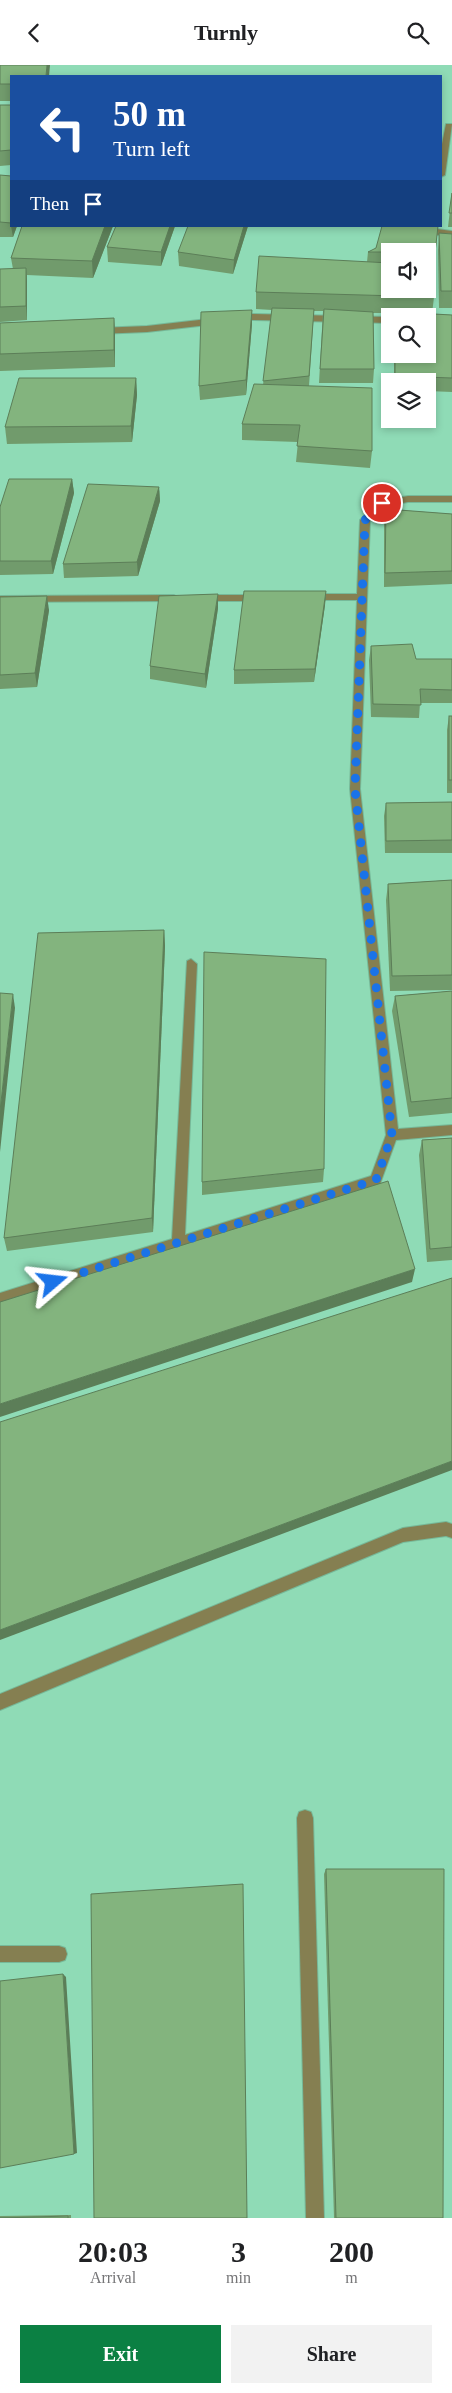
<!DOCTYPE html>
<html lang="en">
<head>
<meta charset="utf-8">
<style>
	body { margin:0; font-family:Georgia,serif; background:#f2f2f2; color:#202124; height:100vh; display:flex; flex-direction:column; font-size:19px; white-space:nowrap }
	* { box-sizing:border-box; margin:0 }
	p { font-size:16px; color:#757577 }
	.icon { flex:none; width:28px; height:28px; fill:none; stroke:currentColor; stroke-width:2; stroke-linecap:round; stroke-linejoin:round }
	.map { position:relative; height:2153px; overflow:hidden }
	.details { display:flex; flex-direction:column; background:#fff; flex:1 }
	.details>* { flex:none }
	.guide { position:absolute; left:10px; top:10px; width:432px; height:152px; border-radius:0px; box-shadow:0 2px 8px #0003; background:#1a4fa0; color:#fff; overflow:hidden }
	.tools { position:absolute; left:381px; top:178px; display:grid; gap:10px }
	.tools a { display:grid; place-items:center; width:55px; height:55px; border-radius:0px; background:#fff; box-shadow:0 2px 8px #0003; font-size:25px }
	.pin { position:absolute; display:grid; place-items:center; width:42px; height:42px; color:#fff; margin:-21px; border:2px solid #fff; border-radius:50%; box-shadow:0 1px 5px #0007 }
	.me { position:absolute; width:55px; margin:-28px; rotate:73deg; stroke-linejoin:round; filter:drop-shadow(0 0 4px #0008) }
	.turn { display:flex; align-items:center; gap:18px; height:105px; padding:0 20px; font-size:22px }
	.turn .icon { width:65px; height:65px; stroke-width:2.5 }
	.turn b { display:block; font-size:35px; line-height:42px }
	.then { display:flex; align-items:center; height:48px; padding:0 20px; background:#0003; gap:10px; font-size:19px }
	.eta { display:flex; justify-content:space-evenly; align-items:center; height:85px; text-align:center }
	.eta b { font-size:30px; font-weight:700; line-height:35px }
	.primary-button { display:flex; gap:10px; margin-top:auto; padding:10px 20px }
	.primary-button a { flex:1; height:58px; border-radius:0px; background:#0b8043; color:#fff; font-size:20px; font-weight:700; line-height:58px; text-align:center }
	.primary-button a+a { background:#f2f2f2; color:#202124 }
	header { display:flex; justify-content:space-between; align-items:center; height:65px; padding:0 20px; background:#fff; font-size:22px; font-weight:700 }
	.map>svg:first-child { display:block }
</style>
</head>
<body>
<header><svg class="icon" aria-label="back" viewBox="0 0 24 24"><path d="M15 5l-7 7 7 7"/></svg>Turnly<svg class="icon" aria-label="search" viewBox="0 0 24 24"><circle cx="10" cy="10" r="6"/><path d="M15 15l6 6"/></svg></header>
<div class="map">
<svg width="452" height="2153" viewBox="0 0 452 2153">
	<rect width="100%" height="100%" fill="#8fdbb6"/>
	<g fill="none" stroke-linecap="round" stroke-linejoin="round">
		<defs>
			<g id="minor">
				<polygon points="446,59 452,59 445,110 441,112 441,84"/>
				<polygon points="422,162 452,166 452,172 419,167 418,165"/>
				<polygon points="251,249 390,252 390,258 251,255 147,267 98,269 94,266 98,263 147,261"/>
				<polygon points="408,431 452,431 452,437 408,437 385,441 370,456 360,724 398,1064 452,1060 452,1070 396,1075 380,1119 0,1240 0,1228 172,1174 187,896 191,894 197,899 185,1170 371,1111 386,1070 350,724 357,535 309,535 304,532 309,529 357,529 360,455 379,436"/>
				<polygon points="174,530 179,533 174,536 0,537 0,531"/>
				<polygon points="201,530 259,530 264,533 259,536 201,536 196,533"/>
				<polygon points="446,1457 452,1459 452,1473 446,1471 403,1477 0,1645 0,1629 403,1463"/>
				<polygon points="305,1745 311,1747 313,1753 324,2153 306,2153 297,1753 299,1747"/>
				<polygon points="0,1881 59,1881 65,1883 67,1889 65,1895 59,1897 0,1897"/>
			</g>
		</defs>
		<use href="#minor" stroke="#76b999" stroke-width="2"/>
		<use href="#minor" fill="#857f51" fill-rule="evenodd"/>
	</g>
	<g fill="#719b6c" fill-rule="evenodd">
		<polygon points="0,0 11,11 11,36 0,36"/>
		<polygon points="0,40 11,40 11,100 0,101"/>
		<polygon points="0,110 11,111 11,161 17,161 13,172 0,172"/>
		<polygon points="452,128 452,162 448,162"/>
		<polygon points="22,161 113,161 93,213 27,210 27,255 0,257 0,204 13,204 11,193"/>
		<polygon points="175,161 161,201 108,197 107,182"/>
		<polygon points="248,161 233,209 179,201 178,187"/>
		<path d="M438 161 434 203 431 202 434 232 432 249 452 250V327L428 326V316H394V289H428L397 248H373L374 304 373 318H319L323 246H314L309 321 372 386 370 403 296 397 298 377 242 375V359L263 320 272 245 256 244V227L367 197 368 187ZM390 186H428V224H390Z"/>
		<polygon points="439,168 452,169 452,243 439,243 438,185"/>
		<polygon points="252,245 252,259 246,330 200,335 199,321"/>
		<polygon points="114,253 115,270 115,302 0,306 0,258"/>
		<polygon points="136,313 137,330 132,377 7,379 5,362"/>
		<polygon points="72,414 74,428 53,509 0,510 0,442"/>
		<polygon points="159,422 160,436 138,511 64,513 63,499"/>
		<polygon points="386,444 452,449 452,519 384,522 384,458"/>
		<polygon points="326,526 325,540 314,617 234,619 234,605"/>
		<polygon points="0,532 49,545 37,622 0,624"/>
		<polygon points="218,543 206,623 150,614 150,601"/>
		<polygon points="371,581 416,594 452,594 452,638 420,638 419,653 371,652 369,595"/>
		<polygon points="449,651 452,651 452,728 447,728 447,665"/>
		<polygon points="452,737 452,788 385,788 384,751 386,738"/>
		<polygon points="452,815 452,925 390,926 386,835 388,819"/>
		<polygon points="164,865 165,881 153,1167 7,1186 4,1173"/>
		<polygon points="452,926 452,1048 409,1052 392,946 395,931"/>
		<polygon points="452,1073 452,1195 427,1197 419,1090 422,1075"/>
		<polygon points="324,1104 323,1117 202,1130 202,1117"/>
		<polygon points="326,1804 443,2153 334,2153 324,1809"/>
		<polygon points="71,2150 71,2153 0,2153 0,2151"/>
	</g>
	<g fill="#5c7e58">
		<polygon points="47,0 50,0 49,11 46,11"/>
		<polygon points="11,161 17,161 13,172"/>
		<polygon points="105,161 113,161 93,213 92,196"/>
		<polygon points="170,161 175,161 161,201 161,187"/>
		<polygon points="244,161 248,161 233,209 234,195"/>
		<polygon points="26,203 27,217 27,255 26,241"/>
		<polygon points="252,245 252,259 246,330 246,315"/>
		<polygon points="114,253 115,270 115,302 114,285"/>
		<polygon points="136,313 137,330 132,377 131,361"/>
		<polygon points="72,414 74,428 53,509 51,496"/>
		<polygon points="159,422 160,436 138,511 137,497"/>
		<polygon points="326,526 325,540 314,617 315,604"/>
		<polygon points="218,529 218,543 206,623 205,609"/>
		<polygon points="47,531 49,545 37,622 35,608"/>
		<polygon points="164,865 165,881 153,1167 152,1153"/>
		<polygon points="13,929 15,943 0,1087 0,1046"/>
		<polygon points="415,1204 412,1217 0,1352 0,1339"/>
		<polygon points="452,1396 452,1405 0,1575 0,1565"/>
		<polygon points="63,1909 66,1912 77,2088 74,2089"/>
	</g>
	<g fill="#83b47e" stroke="#5c7e58">
		<polygon points="0,0 47,0 46,11 11,11 11,19 0,19"/>
		<polygon points="0,40 11,40 11,85 0,86"/>
		<polygon points="0,110 11,111 11,158 0,157"/>
		<polygon points="452,128 452,148 449,148"/>
		<polygon points="22,161 105,161 92,196 11,193"/>
		<polygon points="116,161 170,161 161,187 107,182"/>
		<polygon points="188,161 244,161 234,195 178,187"/>
		<polygon points="382,161 438,161 435,188 428,188 428,186 390,186 390,187 368,187 376,183"/>
		<polygon points="439,168 452,169 452,226 441,226"/>
		<polygon points="259,191 390,198 390,224 428,224 428,200 431,200 434,232 256,227"/>
		<polygon points="26,203 26,241 0,242 0,204"/>
		<polygon points="272,243 314,244 309,311 263,316"/>
		<polygon points="324,244 373,247 374,304 320,304"/>
		<polygon points="252,245 246,315 199,321 201,247"/>
		<polygon points="397,247 452,250 452,313 395,311 395,289 428,289 428,251 397,251"/>
		<polygon points="114,253 114,285 0,289 0,258"/>
		<polygon points="19,313 136,313 131,361 5,362"/>
		<polygon points="254,319 372,323 372,386 297,381 300,360 242,359"/>
		<polygon points="9,414 72,414 51,496 0,496 0,442"/>
		<polygon points="88,419 159,422 137,497 63,499"/>
		<polygon points="386,444 452,449 452,506 385,508"/>
		<polygon points="244,526 326,526 315,604 234,605"/>
		<polygon points="218,529 205,609 150,601 159,531"/>
		<polygon points="47,531 35,608 0,610 0,532"/>
		<polygon points="412,579 416,594 452,594 452,625 420,624 421,640 373,639 371,581"/>
		<rect x="449" y="651" width="3" height="64"/>
		<polygon points="452,737 452,775 386,776 386,738"/>
		<polygon points="452,815 452,910 392,911 388,819"/>
		<polygon points="164,865 152,1153 4,1173 38,868"/>
		<polygon points="204,887 326,894 324,1104 202,1117"/>
		<polygon points="452,926 452,1033 411,1037 395,931"/>
		<polygon points="0,928 13,929 0,1046"/>
		<polygon points="452,1073 452,1182 430,1184 422,1075"/>
		<polygon points="388,1116 415,1204 0,1339 0,1237"/>
		<polygon points="452,1213 452,1396 0,1565 0,1357"/>
		<polygon points="326,1804 444,1804 443,2153 336,2153"/>
		<polygon points="243,1819 247,2153 94,2153 91,1829"/>
		<polygon points="63,1909 74,2089 0,2103 0,1916"/>
		<polygon points="68,2151 68,2153 0,2153"/>
	</g>
	<g fill="none" stroke-linecap="round" stroke-linejoin="round">
		<polyline stroke="#1a73e8" stroke-width="9" stroke-dasharray="0 16.2" points="53,1217 376,1115 392,1070 355,724 365,455 382,438"/>
	</g>
</svg>
<div class="tools">
<a><svg class="icon" aria-label="sound" viewBox="0 0 24 24"><path d="M4 9h4l5-4v14l-5-4H4zM17 9q2 3 0 6"/></svg></a>
<a><svg class="icon" aria-label="search" viewBox="0 0 24 24"><circle cx="10" cy="10" r="6"/><path d="M15 15l6 6"/></svg></a>
<a><svg class="icon" aria-label="layers" viewBox="0 0 24 24"><path d="M12 4l9 5-9 5-9-5zM3 14l9 5 9-5"/></svg></a>
</div>
<div class="pin" style="left:382px;top:438px;background:#d93025"><svg class="icon" aria-label="arrive" viewBox="0 0 24 24"><path d="M6 21V4h12l-3 4 3 4H6"/></svg></div>
<svg class="me" style="left:53px;top:1217px" viewBox="-20 -20 40 40"><path d="M0-17L14 15 0 8-14 15z" fill="#1a73e8" stroke="#fff" stroke-width="4"/></svg>
<div class="guide">
<div class="turn"><svg class="icon" aria-label="left" viewBox="0 0 24 24"><path d="M17 20v-9H6M10 6l-5 5 5 5"/></svg><div><b>50 m</b>Turn left</div></div>
<div class="then">Then<svg class="icon" aria-label="arrive" viewBox="0 0 24 24"><path d="M6 21V4h12l-3 4 3 4H6"/></svg></div>
</div>
</div>
<section class="details">
<div class="eta">
<div><b>20:03</b><p>Arrival</p></div>
<div><b>3</b><p>min</p></div>
<div><b>200</b><p>m</p></div>
</div>
<div class="primary-button"><a>Exit</a><a>Share</a></div>
</section>
</body>
</html>
